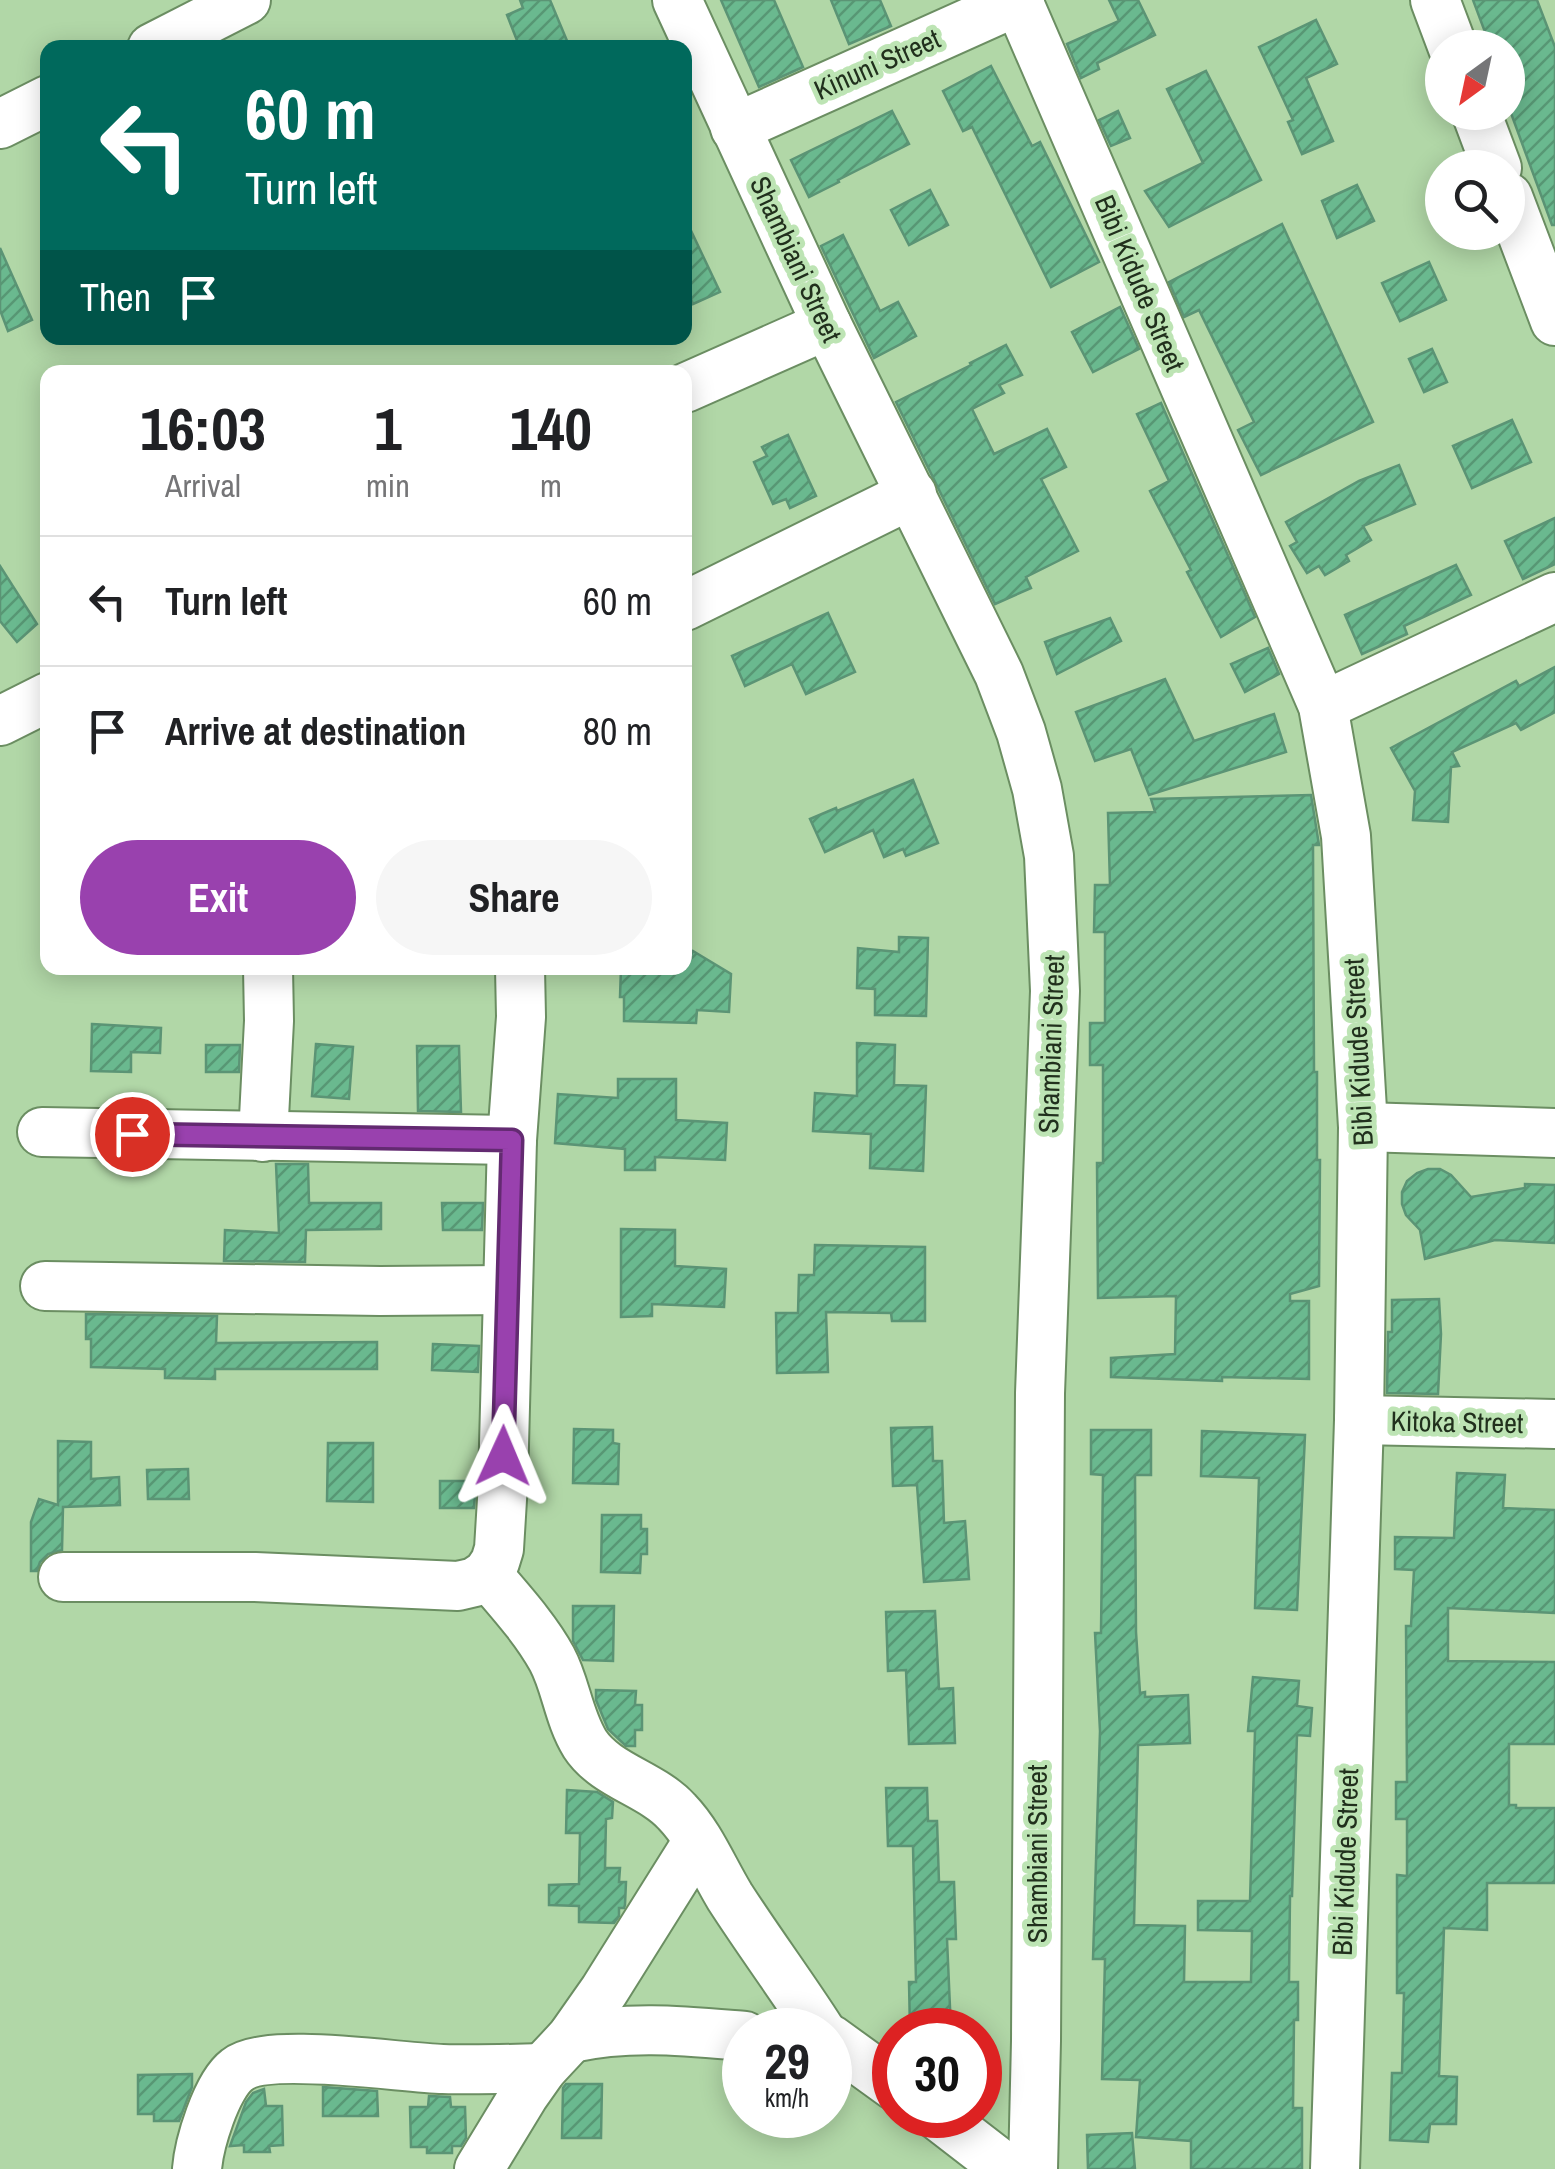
<!DOCTYPE html>
<html lang="en">
<head>
<meta charset="utf-8">
<style>
	body { margin:0; font-family:"Archivo Narrow",sans-serif; background:#f6f6f6; color:#202124; height:100vh; display:flex; flex-direction:column; font-size:38px; white-space:nowrap }
	* { box-sizing:border-box; margin:0 }
	p { font-size:32px; color:#757577 }
	.icon { flex:none; width:55px; height:55px; fill:none; stroke:currentColor; stroke-width:2; stroke-linecap:round; stroke-linejoin:round }
	.map { position:relative; flex:1; overflow:hidden }
	.details { position:absolute; left:40px; top:365px; width:652px; height:610px; display:flex; flex-direction:column; background:#fff; border-radius:20px; box-shadow:0 5px 25px #0003 }
	.details>* { flex:none }
	.top-card { position:absolute; left:40px; top:40px; width:652px; height:305px; border-radius:20px; box-shadow:0 5px 25px #0003; background:#00695c; color:#fff; overflow:hidden }
	.needle { width:65px; rotate:213deg }
	.tools { position:absolute; left:1425px; top:30px; display:grid; gap:20px }
	.tools a { display:grid; place-items:center; width:100px; height:100px; border-radius:50%; background:#fff; box-shadow:0 5px 25px #0003; font-size:50px }
	.speed { position:absolute; left:722px; top:2008px; display:flex; gap:20px; font-size:50px; font-weight:700; text-align:center }
	.speed>* { display:grid; place-content:center; width:130px; height:130px; border-radius:50%; background:#fff; box-shadow:0 5px 25px #0003; line-height:1 }
	.speed small { font-size:25px; font-weight:400 }
	.speed .limit { border:15px solid #d22; background:#fff; color:#111 }
	.pin { position:absolute; display:grid; place-items:center; width:85px; height:85px; color:#fff; margin:-42px; border:5px solid #fff; border-radius:50%; box-shadow:0 2px 10px #0007 }
	.me { position:absolute; width:110px; margin:-55px; rotate:1deg; stroke-linejoin:round; filter:drop-shadow(0 0 8px #0008) }
	.turn { display:flex; align-items:center; gap:35px; height:210px; padding:0 40px; font-size:45px }
	.turn .icon { width:130px; height:130px; stroke-width:2.5 }
	.turn b { display:block; font-size:70px; line-height:85px }
	.then { display:flex; align-items:center; height:95px; padding:0 40px; background:#0003; gap:20px; font-size:38px }
	.eta { display:flex; justify-content:space-evenly; align-items:center; height:170px; text-align:center }
	.eta b { font-size:60px; font-weight:700; line-height:70px }
	.action { display:flex; gap:20px; margin-top:auto; padding:20px 40px }
	.action a { flex:1; height:115px; border-radius:60px; background:#9941ae; color:#fff; font-size:40px; font-weight:700; line-height:115px; text-align:center }
	.action a+a { background:#f6f6f6; color:#202124 }
	ul { padding:0; list-style:none }
	li { display:flex; align-items:center; gap:30px; height:130px; padding:0 40px; border-top:2px solid #e0e0e0 }
	li div { flex:1 }
	li b { display:block; font-size:38px }
	li em { font-style:normal }
	.map>svg:first-child { display:block }
</style>
</head>
<body>
<div class="map">
<svg width="1555" height="2169" viewBox="0 0 1555 2169">
	<defs>
		<pattern id="building-hatch" width="6" height="6" patternUnits="userSpaceOnUse" patternTransform="scale(2.5)"><rect width="6" height="6" fill="#6ab98f"/><path d="M-1 1l2-2M0 6l6-6M5 7l2-2" fill="none" stroke="#579774"/></pattern>
	</defs>
	<rect width="100%" height="100%" fill="#b1d7a7"/>
	<g fill="url(#building-hatch)" stroke="#5b9475" stroke-width="2.5">
		<polygon points="520,0 550,0 570,48 520,48 507,15 523,8"/>
		<polygon points="721,0 774,0 803,67 759,87"/>
		<polygon points="831,0 880,0 891,26 849,44"/>
		<polygon points="1109,0 1138,0 1155,35 1097,63 1099,69 1081,78 1067,44 1119,21"/>
		<polygon points="1473,0 1537,0 1555,47 1555,225 1552,225 1508,105 1508,48 1491,48"/>
		<polygon points="1316,20 1337,64 1306,78 1333,141 1302,154 1288,122 1293,120 1259,47"/>
		<polygon points="991,66 1032,146 1040,142 1099,262 1051,287 972,127 963,131 943,91"/>
		<polygon points="1206,71 1261,180 1169,227 1145,191 1203,163 1167,89"/>
		<polygon points="892,111 909,144 838,180 839,182 809,197 791,160"/>
		<polygon points="1118,111 1130,138 1111,146 1099,120"/>
		<polygon points="1357,185 1374,221 1337,238 1322,201"/>
		<polygon points="930,190 948,225 909,245 891,210"/>
		<polygon points="685,218 720,292 693,304 685,285"/>
		<polygon points="1282,224 1373,422 1261,475 1238,430 1254,422 1199,310 1184,317 1169,282"/>
		<polygon points="843,235 880,311 898,302 916,336 874,358 821,246"/>
		<polygon points="0,248 32,320 8,331 0,310"/>
		<polygon points="1429,262 1446,300 1400,321 1382,283"/>
		<polygon points="1120,307 1139,349 1093,372 1072,332"/>
		<polygon points="1006,345 1022,375 999,385 1004,393 972,409 994,454 1047,429 1066,467 1041,479 1078,551 1026,577 1031,588 995,604 896,402 971,365 970,363"/>
		<polygon points="1432,349 1447,382 1424,392 1409,359"/>
		<polygon points="1161,403 1255,617 1221,637 1187,572 1191,570 1150,491 1169,481 1137,414"/>
		<polygon points="1512,420 1531,462 1472,488 1453,446"/>
		<polygon points="788,435 816,496 790,508 786,499 773,504 754,462 767,456 762,447"/>
		<polygon points="1399,465 1415,504 1363,526 1371,540 1346,555 1349,561 1325,575 1319,566 1307,573 1290,546 1297,542 1286,522 1359,481"/>
		<polygon points="1555,518 1555,564 1523,579 1505,541"/>
		<polygon points="1456,565 1471,595 1404,626 1407,634 1362,654 1345,615"/>
		<polygon points="0,566 37,624 17,642 0,621"/>
		<polygon points="828,613 855,672 806,694 792,664 745,686 732,656"/>
		<polygon points="1110,618 1121,641 1057,674 1045,642"/>
		<polygon points="1268,648 1279,674 1245,692 1231,664"/>
		<polygon points="1555,667 1555,712 1521,730 1516,723 1452,752 1459,766 1451,767 1448,822 1413,820 1415,791 1391,748 1516,681 1519,686"/>
		<polygon points="1165,679 1194,741 1274,714 1286,752 1149,795 1131,749 1095,761 1076,712"/>
		<polygon points="913,780 938,843 906,856 903,849 884,857 873,830 825,852 810,819 836,808 837,811"/>
		<polygon points="1311,795 1319,845 1313,845 1314,1072 1317,1072 1317,1160 1320,1160 1319,1286 1290,1294 1290,1301 1309,1301 1309,1379 1222,1377 1222,1381 1111,1377 1111,1358 1175,1354 1176,1296 1098,1298 1097,1163 1103,1163 1103,1065 1090,1065 1090,1023 1105,1023 1105,932 1094,932 1095,885 1110,885 1108,813 1155,812 1151,799"/>
		<polygon points="899,937 928,938 926,1016 875,1015 875,989 857,988 858,948 899,952"/>
		<polygon points="693,951 731,974 729,1012 697,1010 696,1023 624,1021 624,997 620,997 621,968 685,968"/>
		<polygon points="92,1024 161,1028 160,1053 131,1052 131,1072 91,1071"/>
		<polygon points="857,1043 895,1045 894,1085 926,1086 923,1171 870,1168 871,1134 813,1131 815,1093 857,1096"/>
		<polygon points="316,1044 353,1047 349,1099 312,1096"/>
		<polygon points="206,1045 240,1045 239,1072 206,1072"/>
		<polygon points="417,1046 459,1046 461,1112 418,1111"/>
		<polygon points="618,1079 676,1079 676,1120 727,1123 725,1160 655,1157 655,1170 625,1170 625,1149 555,1143 558,1094 618,1098"/>
		<polygon points="276,1164 308,1164 309,1203 381,1203 381,1229 306,1230 305,1262 224,1261 225,1230 279,1233"/>
		<polygon points="1428,1169 1440,1169 1451,1175 1471,1197 1525,1188 1525,1184 1555,1185 1555,1243 1495,1240 1425,1259 1420,1230 1406,1215 1402,1204 1402,1192 1407,1181 1417,1173"/>
		<polygon points="442,1203 483,1203 482,1230 443,1230"/>
		<polygon points="621,1229 675,1230 675,1266 726,1269 724,1307 652,1304 652,1316 621,1317"/>
		<polygon points="815,1245 925,1247 925,1321 892,1321 891,1313 826,1312 828,1372 777,1373 776,1313 798,1313 799,1275 814,1275"/>
		<polygon points="1439,1299 1441,1334 1438,1394 1387,1393 1388,1332 1392,1332 1392,1300"/>
		<polygon points="86,1314 217,1316 216,1343 377,1342 377,1369 215,1369 215,1379 165,1378 165,1369 91,1367 91,1339 86,1339"/>
		<polygon points="433,1344 479,1346 478,1372 432,1370"/>
		<polygon points="932,1427 933,1461 942,1461 944,1523 965,1521 969,1579 924,1582 917,1485 893,1486 891,1428"/>
		<polygon points="574,1429 613,1430 613,1443 619,1444 618,1484 573,1483"/>
		<polygon points="1091,1430 1151,1430 1151,1475 1135,1475 1136,1632 1140,1693 1145,1692 1145,1697 1188,1695 1190,1743 1138,1745 1134,1925 1185,1926 1184,1982 1251,1982 1252,1931 1198,1930 1198,1901 1250,1901 1255,1731 1248,1731 1253,1677 1299,1681 1297,1706 1312,1708 1310,1736 1297,1735 1292,1896 1290,1896 1289,1982 1298,1982 1298,2020 1294,2020 1293,2108 1302,2108 1302,2169 1191,2169 1191,2141 1136,2137 1140,2080 1102,2079 1105,1959 1093,1959 1100,1731 1095,1633 1101,1633 1103,1475 1091,1474"/>
		<polygon points="1202,1431 1305,1435 1297,1610 1255,1608 1259,1478 1201,1476"/>
		<polygon points="58,1441 91,1442 91,1479 119,1477 120,1505 63,1507 62,1550 48,1554 40,1562 37,1571 31,1571 31,1522 39,1499 58,1505"/>
		<polygon points="328,1443 373,1443 373,1502 327,1501"/>
		<polygon points="188,1469 189,1499 148,1499 147,1470"/>
		<polygon points="1457,1473 1505,1475 1503,1508 1555,1510 1555,1613 1448,1608 1448,1661 1555,1662 1555,1744 1509,1744 1509,1805 1516,1805 1516,1808 1555,1808 1555,1883 1487,1883 1487,1930 1444,1928 1439,2076 1457,2077 1456,2124 1430,2124 1428,2142 1390,2140 1392,2073 1402,2073 1404,1993 1397,1993 1397,1875 1407,1876 1407,1819 1396,1819 1396,1782 1407,1782 1406,1626 1411,1626 1414,1570 1395,1569 1395,1537 1454,1538"/>
		<polygon points="440,1481 476,1481 474,1508 440,1508"/>
		<polygon points="602,1515 641,1515 641,1529 647,1529 647,1554 641,1554 640,1573 601,1572"/>
		<polygon points="573,1606 614,1606 613,1661 583,1660 573,1641"/>
		<polygon points="935,1611 939,1689 953,1688 955,1743 909,1744 906,1670 888,1671 886,1612"/>
		<polygon points="596,1690 636,1691 635,1705 642,1705 642,1730 635,1730 635,1746 626,1746 608,1729 596,1700"/>
		<polygon points="886,1788 927,1788 928,1821 937,1821 939,1882 954,1882 956,1939 947,1939 951,2030 910,2030 909,1982 916,1982 913,1846 888,1846"/>
		<polygon points="567,1790 597,1792 613,1802 612,1818 606,1819 605,1868 620,1868 619,1882 626,1882 625,1905 624,1908 619,1908 619,1916 614,1923 579,1922 579,1906 549,1905 549,1885 579,1884 580,1833 566,1833"/>
		<polygon points="192,2074 192,2087 179,2121 154,2121 154,2114 138,2114 138,2075"/>
		<polygon points="566,2084 602,2084 601,2138 562,2138 563,2088"/>
		<polygon points="323,2087 377,2091 378,2116 323,2116"/>
		<polygon points="264,2089 266,2106 282,2106 283,2145 269,2146 270,2152 244,2152 244,2145 230,2146 246,2102 253,2093"/>
		<polygon points="429,2096 450,2097 451,2107 465,2107 466,2138 461,2146 452,2146 452,2153 427,2153 427,2147 411,2147 410,2107 428,2107"/>
		<polygon points="1132,2133 1135,2169 1088,2169 1087,2135"/>
	</g>
	<g fill="none" stroke-linecap="round" stroke-linejoin="round">
		<defs>
			<g id="minor">
				<polyline points="677,0 827,325 999,674 1021,732 1037,789 1049,856 1055,991 1040,1393 1036,2041 1033,2169"/>
				<polyline points="1435,0 1453,48"/>
				<polyline points="1018,1 1323,706 1346,836 1363,1127 1359,1420 1335,2169"/>
				<polyline points="152,48 246,0"/>
				<polyline points="1476,112 1497,168"/>
				<polyline points="0,124 48,100"/>
				<polyline points="735,128 1020,0"/>
				<polyline points="1508,197 1555,321"/>
				<polyline points="685,388 827,325"/>
				<polyline points="685,606 912,494"/>
				<polyline points="1323,706 1555,597"/>
				<polyline points="0,721 48,697"/>
				<polyline points="1363,1127 1555,1133"/>
				<polyline points="42,1132 512,1140"/>
				<polyline points="263,1137 269,1021 268,968"/>
				<polyline points="45,1286 380,1291 508,1290"/>
				<polyline points="1359,1420 1555,1424"/>
				<path d="M487 1574C509 1600 535 1628 552 1659 566 1685 568 1716 585 1744 606 1776 652 1784 677 1812 700 1836 713 1869 730 1897 759 1942 791 1985 820 2030"/>
				<polyline points="63,1577 255,1577 458,1586 475,1582 487,1574 495,1562 499,1549 503,1483 512,1140 521,1017 520,968"/>
				<path d="M571 2038C630 2025 685 2031 745 2036"/>
				<polyline points="830,2039 895,2086"/>
				<polyline points="937,2115 1007,2169"/>
				<path d="M197 2169C199 2144 216 2086 237 2070 267 2046 400 2068 443 2069 476 2070 510 2069 543 2068"/>
				<polyline points="479,2169 524,2095 543,2068 571,2038 604,1991 698,1841"/>
			</g>
		</defs>
		<use href="#minor" stroke="#6b8e62" stroke-width="52"/>
		<use href="#minor" stroke="#fff" stroke-width="48"/>
	</g>
	<g fill="none" stroke-linecap="round" stroke-linejoin="round">
		<defs>
			<polyline id="route" points="132,1134 512,1140 503,1456"/>
		</defs>
		<use href="#route" stroke="#632a71" stroke-width="25"/>
		<use href="#route" stroke="#9941ae" stroke-width="18"/>
	</g>
	<g text-anchor="middle" dominant-baseline="central" stroke-width="10" stroke-linejoin="round" paint-order="stroke">
		<g font-size="28" fill="#21301d" stroke="#bde4b4">
			<text transform="translate(877 64) rotate(-24)">Kinuni Street</text>
			<text transform="translate(796 259) rotate(65)">Shambiani Street</text>
			<text transform="translate(1140 283) rotate(67)">Bibi Kidude Street</text>
			<text transform="translate(1051 1044) rotate(-88)">Shambiani Street</text>
			<text transform="translate(1358 1052) rotate(-93)">Bibi Kidude Street</text>
			<text transform="translate(1457 1422) rotate(1)">Kitoka Street</text>
			<text transform="translate(1037 1854) rotate(-90)">Shambiani Street</text>
			<text transform="translate(1345 1862) rotate(-88)">Bibi Kidude Street</text>
		</g>
	</g>
</svg>
<div class="tools">
<a><svg class="needle" viewBox="-14 -14 28 28"><path d="M0-13l5 13h-10z" fill="#e53935"/><path d="M0 13l5-13h-10z" fill="#757577"/></svg></a>
<a><svg class="icon" aria-label="search" viewBox="0 0 24 24"><circle cx="10" cy="10" r="6"/><path d="M15 15l6 6"/></svg></a>
</div>
<div class="speed"><div>29<small>km/h</small></div><div class="limit">30</div></div>
<div class="pin" style="left:132px;top:1134px;background:#d93025"><svg class="icon" aria-label="arrive" viewBox="0 0 24 24"><path d="M6 21V4h12l-3 4 3 4H6"/></svg></div>
<svg class="me" style="left:503px;top:1456px" viewBox="-20 -20 40 40"><path d="M0-17L14 15 0 8-14 15z" fill="#9941ae" stroke="#fff" stroke-width="4"/></svg>
<div class="top-card">
<div class="turn"><svg class="icon" aria-label="left" viewBox="0 0 24 24"><path d="M17 20v-9H6M10 6l-5 5 5 5"/></svg><div><b>60 m</b>Turn left</div></div>
<div class="then">Then<svg class="icon" aria-label="arrive" viewBox="0 0 24 24"><path d="M6 21V4h12l-3 4 3 4H6"/></svg></div>
</div>
<section class="details">
<div class="eta">
<div><b>16:03</b><p>Arrival</p></div>
<div><b>1</b><p>min</p></div>
<div><b>140</b><p>m</p></div>
</div>
<ul>
<li><svg class="icon" aria-label="left" viewBox="0 0 24 24"><path d="M17 20v-9H6M10 6l-5 5 5 5"/></svg><div><b>Turn left</b></div><em>60 m</em></li>
<li><svg class="icon" aria-label="arrive" viewBox="0 0 24 24"><path d="M6 21V4h12l-3 4 3 4H6"/></svg><div><b>Arrive at destination</b></div><em>80 m</em></li>
</ul>
<div class="action"><a>Exit</a><a>Share</a></div>
</section>
</div>
</body>
</html>
